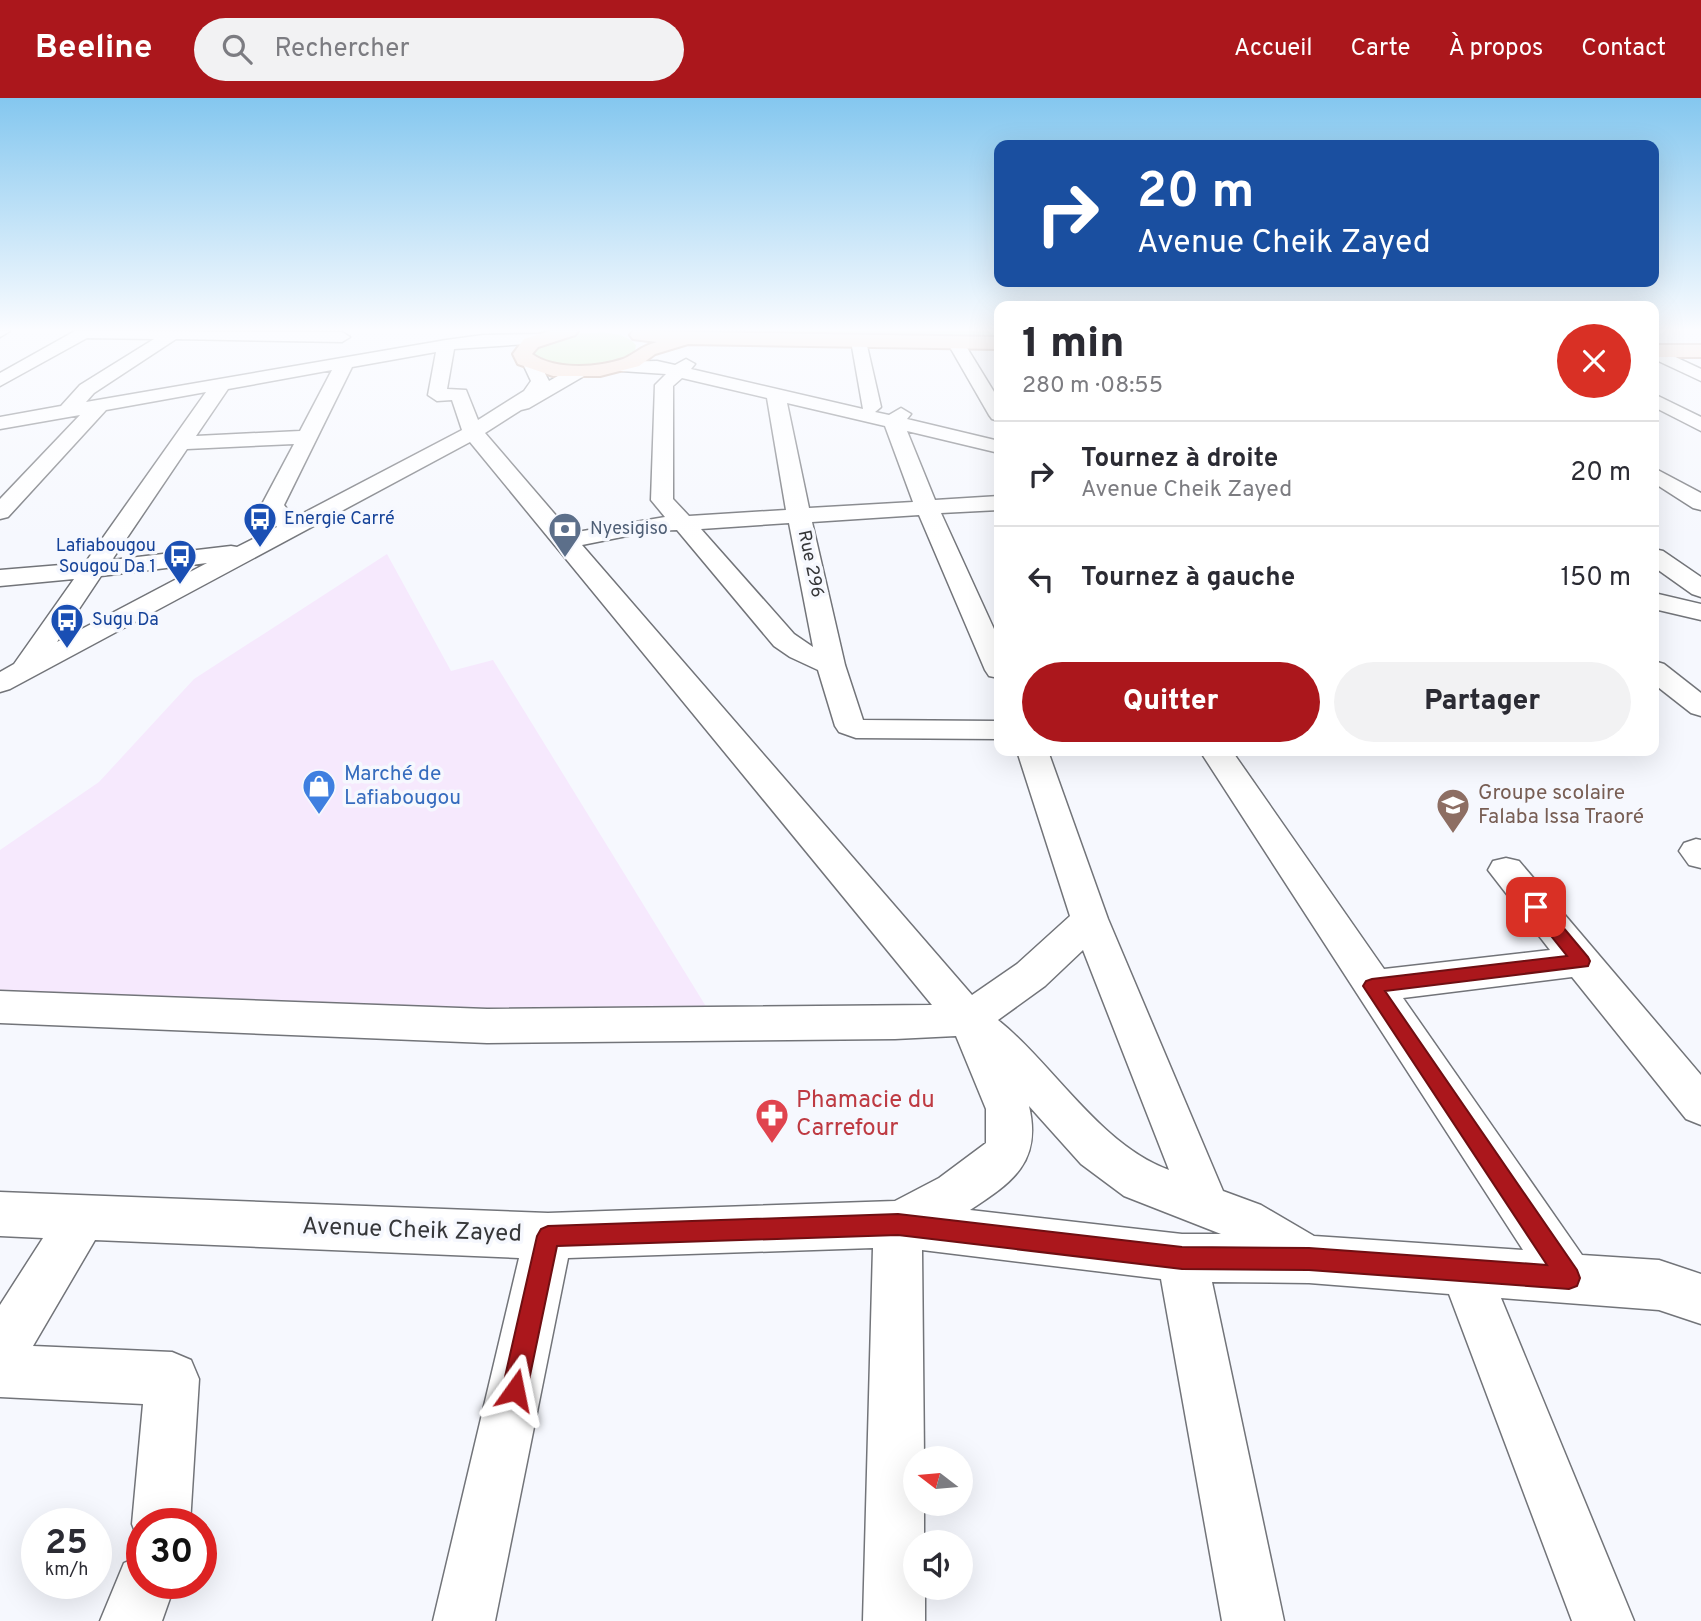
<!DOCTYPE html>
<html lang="fr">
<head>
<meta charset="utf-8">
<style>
	body { margin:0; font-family:Overpass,sans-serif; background:#f2f2f3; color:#2b2b33; height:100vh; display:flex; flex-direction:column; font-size:26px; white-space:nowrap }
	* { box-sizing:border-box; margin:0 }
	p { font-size:23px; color:#7c7c81 }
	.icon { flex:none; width:38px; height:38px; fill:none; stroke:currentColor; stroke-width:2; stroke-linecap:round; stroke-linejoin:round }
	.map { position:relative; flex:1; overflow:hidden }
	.drawer { position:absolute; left:994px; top:203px; width:665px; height:455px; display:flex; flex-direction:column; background:#fff; border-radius:14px; box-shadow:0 7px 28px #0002 }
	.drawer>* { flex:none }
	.top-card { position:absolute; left:994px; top:42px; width:665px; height:147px; border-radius:14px; box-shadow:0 7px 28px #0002; background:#1a4fa0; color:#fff; overflow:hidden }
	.needle { width:46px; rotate:286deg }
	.buttons { position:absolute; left:903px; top:1348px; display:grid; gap:14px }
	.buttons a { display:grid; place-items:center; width:70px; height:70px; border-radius:50%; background:#fff; box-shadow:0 7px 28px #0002; font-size:35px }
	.speed { position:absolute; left:21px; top:1410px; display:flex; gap:14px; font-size:35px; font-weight:700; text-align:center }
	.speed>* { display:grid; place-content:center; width:91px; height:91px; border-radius:50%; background:#fff; box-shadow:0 7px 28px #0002; line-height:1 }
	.speed small { font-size:18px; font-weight:400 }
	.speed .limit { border:10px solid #d22; background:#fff; color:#111 }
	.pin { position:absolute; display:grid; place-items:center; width:60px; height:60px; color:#fff; margin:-30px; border-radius:14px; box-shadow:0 4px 10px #0006 }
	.me { position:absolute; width:77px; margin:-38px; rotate:12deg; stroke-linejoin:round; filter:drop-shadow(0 0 5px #0008) }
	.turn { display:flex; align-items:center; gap:24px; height:147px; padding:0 28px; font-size:32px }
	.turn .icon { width:91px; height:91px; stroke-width:2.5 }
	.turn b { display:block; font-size:49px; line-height:60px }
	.round { display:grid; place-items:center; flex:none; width:74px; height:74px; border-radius:37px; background:#f2f2f3 }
	.headline { display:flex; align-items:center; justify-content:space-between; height:119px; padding:0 28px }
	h1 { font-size:42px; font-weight:800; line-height:52px }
	.button { display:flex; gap:14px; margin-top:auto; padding:14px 28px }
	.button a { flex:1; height:80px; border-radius:42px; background:#ab171c; color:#fff; font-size:28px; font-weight:800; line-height:80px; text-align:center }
	.button a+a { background:#f2f2f3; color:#2b2b33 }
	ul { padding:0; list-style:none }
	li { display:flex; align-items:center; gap:21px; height:105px; padding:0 28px; border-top:2px solid #e1e1e2 }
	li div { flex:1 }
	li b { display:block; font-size:26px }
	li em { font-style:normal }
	header { display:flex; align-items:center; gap:42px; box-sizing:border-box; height:98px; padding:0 35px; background:#ab171c; color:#fff }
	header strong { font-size:33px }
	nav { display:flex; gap:38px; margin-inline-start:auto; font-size:24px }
	.search { width:490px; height:63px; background:#f2f2f3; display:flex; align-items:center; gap:18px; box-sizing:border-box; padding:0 24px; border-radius:38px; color:#7c7c81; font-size:26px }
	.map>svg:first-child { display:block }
</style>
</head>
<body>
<header>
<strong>Beeline</strong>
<div class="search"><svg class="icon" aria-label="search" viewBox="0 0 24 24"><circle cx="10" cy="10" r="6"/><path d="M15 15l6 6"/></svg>Rechercher</div>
<nav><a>Accueil</a><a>Carte</a><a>À propos</a><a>Contact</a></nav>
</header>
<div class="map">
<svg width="1701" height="1523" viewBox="0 0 1701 1523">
	<rect width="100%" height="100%" fill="#f6f8fe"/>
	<polygon fill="#f6e9fd" points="387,456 451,573 493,562 718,928 0,892 0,752 99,684 194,581"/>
	<g fill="#d0eebb">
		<polygon points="726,233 999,233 999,239 726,235"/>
		<path d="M575 236C595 235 622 231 636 247L635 253C610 275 564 272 535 260L533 255 537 249Z"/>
	</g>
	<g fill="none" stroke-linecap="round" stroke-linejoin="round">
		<defs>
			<g id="minor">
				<polygon points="0,233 10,233 0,239"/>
				<path d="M75 233 342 234 350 239 342 244 176 241 94 295 86 304 446 242 483 237 547 236 549 240 541 245 454 251 447 291 466 292 478 322 524 293 531 283 524 268 527 264H539L549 283 572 270H584L587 274 584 278 529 310 521 312 485 335 571 435 665 419 651 402 655 287 666 276 621 273 615 272 612 268 615 264 657 263 675 267 686 261 695 266 691 271 863 311 851 243 853 239H865L881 309 875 314 889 317 901 310 911 316 907 321 999 343V355L907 333 935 402 999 398V412L941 415 999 542V580L989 578 985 572 919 417 812 424 845 567 863 622 999 623V641L856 640 839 634 835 628 818 572 790 559 774 548 677 432 652 433 582 447 972 897 1017 866 1070 818 1017 653H1048L1108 821 1223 1093 1261 1107 1314 1138 1523 1152 1200 653H1232L1384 871 1550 852 1488 772 1493 763 1506 760 1519 763 1701 977V1027L1686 1021 1572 879 1403 900 1582 1157 1659 1162 1701 1176V1226L1659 1212 1501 1200 1634 1523H1572L1449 1196 1309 1185 1212 1184 1284 1523H1222L1161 1181 922 1152 924 1360H915V1405H924V1444H915V1489H925V1523H863L873 1150 568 1160 495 1523H433L519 1160 95 1142 33 1248 172 1254 191 1262 199 1281 190 1426H142L140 1447 132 1426 143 1306 0 1299V1207L43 1140 0 1138V1094L548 1115 895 1103 939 1080 986 1045V1011L956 938 895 941 487 945 0 925V893L487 911 932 907 470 344 10 591 0 594V574L14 566 74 481 0 488V472L85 465 206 294 106 312 8 419 0 421V401L80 317 0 331V319L61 308 80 287 154 241 87 240 0 288V275ZM436 254 428 297 437 303 452 302 462 332 294 420 284 407 352 269ZM332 272 300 333 196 338 228 291ZM682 280 767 300 786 412 689 418 673 401V288ZM787 305 885 328 913 404 809 410ZM294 346 261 408 277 429 237 449 231 448 112 462 187 351ZM789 425 813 549 794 536 701 431ZM207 465 57 544 101 478ZM1083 852 1169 1072C1100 1047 1054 967 998 922L1045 888ZM1029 1008 1081 1066 1124 1098 1221 1136H1182L970 1112C1013 1084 1042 1064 1029 1008Z"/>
				<polygon points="955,239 961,240 999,302 999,323 992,321 989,317 947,244"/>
				<polygon points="1654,249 1701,271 1701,283 1654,261"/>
				<polygon points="1654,296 1701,319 1701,333 1654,309"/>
				<polygon points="1654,370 1701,395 1701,412 1693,410 1654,385"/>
				<polygon points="1654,451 1663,453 1701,479 1701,499 1692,496 1654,469"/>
				<polygon points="1654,495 1701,506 1701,522 1654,511"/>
				<polygon points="1654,563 1664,566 1701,595 1701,618 1691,615 1654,586"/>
				<polygon points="1696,741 1701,742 1701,770 1689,767 1679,753 1684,745"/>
				<polygon points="142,1457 142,1486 175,1486 162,1523 100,1523 124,1465"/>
			</g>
			<g id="major">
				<path d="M550 233H578L575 237 538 249 532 256C554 272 597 270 623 261 635 256 641 248 657 244L633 241 630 237 633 233 999 239V251L688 246 655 256 639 268 600 278H553L518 266 513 256 524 241Z"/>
				<rect x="1654" y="247" width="47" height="12"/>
			</g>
		</defs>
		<use href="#minor" stroke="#727479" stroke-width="3"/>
		<use href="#major" stroke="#b3917d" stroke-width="4"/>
		<use href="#minor" fill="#fff" fill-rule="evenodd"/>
		<use href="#major" fill="#fadac7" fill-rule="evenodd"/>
	</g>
	<linearGradient id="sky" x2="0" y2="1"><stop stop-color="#84c7ef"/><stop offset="0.52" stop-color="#fbfcff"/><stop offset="1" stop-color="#fbfcff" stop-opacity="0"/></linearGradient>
	<rect width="1701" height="446" fill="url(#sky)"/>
	<polygon fill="#ab171c" stroke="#6f0f12" stroke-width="2" points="1536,803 1542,804 1588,859 1590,863 1588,868 1385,893 1577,1172 1580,1180 1577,1188 1569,1191 1309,1172 1182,1171 898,1137 557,1148 527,1292 523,1301 515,1304 506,1301 502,1292 537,1138 541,1131 548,1128 898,1116 1182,1149 1309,1150 1547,1167 1363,888 1366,883 1372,881 1567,858 1528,809"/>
	<defs>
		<symbol id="bus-pin" viewBox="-11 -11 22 30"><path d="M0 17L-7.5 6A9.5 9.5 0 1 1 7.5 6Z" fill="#1a4fb4" stroke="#f6f8fe"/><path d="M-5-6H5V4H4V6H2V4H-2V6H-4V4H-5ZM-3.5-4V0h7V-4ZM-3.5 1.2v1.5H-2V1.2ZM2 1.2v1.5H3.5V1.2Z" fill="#fff"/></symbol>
		<symbol id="bank-pin" viewBox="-11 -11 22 30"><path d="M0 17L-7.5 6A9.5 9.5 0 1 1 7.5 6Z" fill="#5c6f8a" stroke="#f6f8fe"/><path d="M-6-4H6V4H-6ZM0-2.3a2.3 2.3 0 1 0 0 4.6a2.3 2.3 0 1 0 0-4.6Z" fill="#fff"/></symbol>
		<symbol id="shop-pin" viewBox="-11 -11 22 30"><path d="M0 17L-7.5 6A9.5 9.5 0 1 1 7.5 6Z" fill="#3f7fe0" stroke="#f6f8fe"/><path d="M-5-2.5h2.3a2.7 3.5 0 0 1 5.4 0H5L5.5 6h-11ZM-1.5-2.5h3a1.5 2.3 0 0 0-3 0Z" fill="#fff"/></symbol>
		<symbol id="school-pin" viewBox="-11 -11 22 30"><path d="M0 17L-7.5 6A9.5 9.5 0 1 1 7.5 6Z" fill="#8d6e63" stroke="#f6f8fe"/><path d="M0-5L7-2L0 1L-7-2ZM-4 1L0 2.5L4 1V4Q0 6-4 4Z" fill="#fff"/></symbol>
		<symbol id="pharmacy-pin" viewBox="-11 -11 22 30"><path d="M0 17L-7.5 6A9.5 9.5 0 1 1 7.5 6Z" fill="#e0444e" stroke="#f6f8fe"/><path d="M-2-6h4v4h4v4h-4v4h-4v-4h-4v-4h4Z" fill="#fff"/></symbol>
	</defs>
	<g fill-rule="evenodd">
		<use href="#bus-pin" x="241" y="402" width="38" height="52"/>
		<use href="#bank-pin" x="546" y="412" width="38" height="52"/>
		<use href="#bus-pin" x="161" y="439" width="38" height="52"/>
		<use href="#bus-pin" x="48" y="503" width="38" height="52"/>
		<use href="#shop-pin" x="300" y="669" width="38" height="52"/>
		<use href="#school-pin" x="1434" y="688" width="38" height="52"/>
		<use href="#pharmacy-pin" x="753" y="998" width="38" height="52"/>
	</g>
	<g text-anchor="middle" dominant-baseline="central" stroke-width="7" stroke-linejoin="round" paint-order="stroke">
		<g font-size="18" fill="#164399" stroke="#f6f8fe" text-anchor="start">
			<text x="284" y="421">Energie Carré</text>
			<text x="156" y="448" text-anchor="end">Lafiabougou<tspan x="156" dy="21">Sougou Da 1</tspan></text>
			<text x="92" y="522">Sugu Da</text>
		</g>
		<g font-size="18" fill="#4e5e75" stroke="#f6f8fe" text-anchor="start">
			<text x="590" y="431">Nyesigiso</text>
		</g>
		<g font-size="18" fill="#363739" stroke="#f6f8fe">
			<text transform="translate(810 466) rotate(78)">Rue 296</text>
		</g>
		<g font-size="21" fill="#366cbe" stroke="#f6f8fe" text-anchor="start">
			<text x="344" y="676">Marché de<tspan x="344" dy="24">Lafiabougou</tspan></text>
		</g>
		<g font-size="21" fill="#785e54" stroke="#f6f8fe" text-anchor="start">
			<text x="1478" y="695">Groupe scolaire<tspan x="1478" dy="24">Falaba Issa Traoré</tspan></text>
		</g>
		<g font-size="24" fill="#be3a42" stroke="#f6f8fe" text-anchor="start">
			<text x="796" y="1003">Phamacie du<tspan x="796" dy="28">Carrefour</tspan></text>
		</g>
		<g font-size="24" fill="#363739" stroke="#f6f8fe">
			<text transform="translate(412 1133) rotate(2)">Avenue Cheik Zayed</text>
		</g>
	</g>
</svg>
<div class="buttons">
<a><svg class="needle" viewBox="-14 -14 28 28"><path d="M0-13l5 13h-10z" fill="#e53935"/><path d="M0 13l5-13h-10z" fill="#7c7c81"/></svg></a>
<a><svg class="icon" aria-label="sound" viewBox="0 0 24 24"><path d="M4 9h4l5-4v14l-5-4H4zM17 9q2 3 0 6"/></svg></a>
</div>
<div class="speed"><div>25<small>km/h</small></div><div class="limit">30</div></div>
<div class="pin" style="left:1536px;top:809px;background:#d93025"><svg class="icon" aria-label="arrive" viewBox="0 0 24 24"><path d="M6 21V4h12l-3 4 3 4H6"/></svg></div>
<svg class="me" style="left:515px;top:1292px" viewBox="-20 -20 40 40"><path d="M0-17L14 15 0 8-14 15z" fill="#ab171c" stroke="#fff" stroke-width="4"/></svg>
<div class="top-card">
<div class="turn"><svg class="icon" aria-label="right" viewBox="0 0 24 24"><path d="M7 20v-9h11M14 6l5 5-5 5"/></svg><div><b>20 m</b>Avenue Cheik Zayed</div></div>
</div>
<section class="drawer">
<div class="headline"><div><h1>1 min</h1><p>280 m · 08:55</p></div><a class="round" style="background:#d93025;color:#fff"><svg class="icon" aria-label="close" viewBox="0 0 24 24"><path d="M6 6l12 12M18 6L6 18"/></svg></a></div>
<ul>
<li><svg class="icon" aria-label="right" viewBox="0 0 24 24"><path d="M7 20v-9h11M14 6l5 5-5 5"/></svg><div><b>Tournez à droite</b><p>Avenue Cheik Zayed</p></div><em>20 m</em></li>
<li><svg class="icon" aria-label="left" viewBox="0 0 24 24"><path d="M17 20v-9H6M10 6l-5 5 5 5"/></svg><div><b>Tournez à gauche</b></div><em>150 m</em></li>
</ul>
<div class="button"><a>Quitter</a><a>Partager</a></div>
</section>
</div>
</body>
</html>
